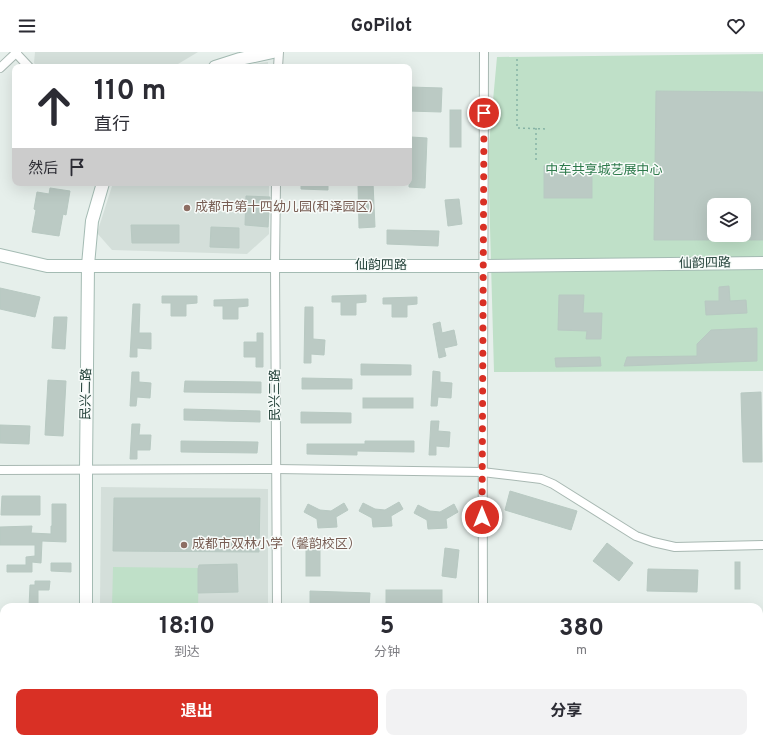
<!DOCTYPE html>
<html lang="zh">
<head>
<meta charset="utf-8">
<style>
	body { margin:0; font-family:Overpass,"Noto Sans SC",sans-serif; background:#f2f2f3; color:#2b2b33; height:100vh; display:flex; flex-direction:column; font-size:15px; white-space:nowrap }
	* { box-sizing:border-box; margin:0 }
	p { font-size:13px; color:#7c7c81 }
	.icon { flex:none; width:22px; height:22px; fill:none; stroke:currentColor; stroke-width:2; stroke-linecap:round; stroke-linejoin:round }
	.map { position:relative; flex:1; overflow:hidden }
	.details { position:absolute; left:0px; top:551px; width:763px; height:140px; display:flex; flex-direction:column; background:#fff; border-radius:12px 12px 0 0; box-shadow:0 4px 16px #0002 }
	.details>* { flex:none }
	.hud { position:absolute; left:12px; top:12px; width:400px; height:122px; border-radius:8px; box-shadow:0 4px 16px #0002; background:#fff; color:#2b2b33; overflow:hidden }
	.controls { position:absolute; left:707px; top:146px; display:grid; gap:8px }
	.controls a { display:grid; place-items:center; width:44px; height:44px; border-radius:8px; background:#fff; box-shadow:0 4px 16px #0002; font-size:20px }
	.pin { position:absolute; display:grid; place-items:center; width:34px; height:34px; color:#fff; margin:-17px; border:2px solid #fff; border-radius:50%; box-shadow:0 1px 4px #0007 }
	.me { position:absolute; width:44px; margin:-22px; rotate:0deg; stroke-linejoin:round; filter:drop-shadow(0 0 3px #0008) }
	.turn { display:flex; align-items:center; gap:14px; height:84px; padding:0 16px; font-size:18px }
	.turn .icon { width:52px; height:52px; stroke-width:2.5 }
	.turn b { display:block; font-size:28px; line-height:34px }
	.then { display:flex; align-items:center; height:38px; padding:0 16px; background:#0003; gap:8px; font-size:15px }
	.eta { display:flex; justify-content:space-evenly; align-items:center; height:68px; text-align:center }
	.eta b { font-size:24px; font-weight:700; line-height:28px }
	.action { display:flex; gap:8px; margin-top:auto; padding:8px 16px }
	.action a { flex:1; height:46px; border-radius:8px; background:#d93025; color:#fff; font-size:16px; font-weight:700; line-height:46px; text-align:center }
	.action a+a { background:#f2f2f3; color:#2b2b33 }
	header { display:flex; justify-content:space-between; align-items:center; height:52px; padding:0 16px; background:#fff; font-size:18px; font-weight:700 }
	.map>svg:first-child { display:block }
</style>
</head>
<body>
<header><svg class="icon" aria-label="menu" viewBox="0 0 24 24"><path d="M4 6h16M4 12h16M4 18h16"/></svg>GoPilot<svg class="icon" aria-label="heart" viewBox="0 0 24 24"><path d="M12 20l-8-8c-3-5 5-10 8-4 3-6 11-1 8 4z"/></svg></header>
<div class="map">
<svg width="763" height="691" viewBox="0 0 763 691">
	<rect width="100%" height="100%" fill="#e6efeb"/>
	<g fill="#d4dfda">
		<polygon points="35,0 198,0 173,15 38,15 34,11"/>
		<polygon points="268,10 268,15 243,15 252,12"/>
		<polygon points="113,131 269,131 269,182 247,202 112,198 97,181"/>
		<polygon points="101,435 268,437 268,555 100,555"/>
	</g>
	<g fill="#bfe0c8" fill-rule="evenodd">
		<path d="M763 2V319L494 320 488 103 497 5ZM714 153H744V183H714Z"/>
		<polygon points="113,515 199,516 198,555 112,555"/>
	</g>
	<g fill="#bbcac4" stroke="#b8c9c2">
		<polygon points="409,35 442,36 441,60 409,59"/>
		<polygon points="656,39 763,40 763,188 744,188 744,153 714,153 714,188 654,188"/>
		<rect x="450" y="58" width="11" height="37"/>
		<polygon points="411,85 427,86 425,136 409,135"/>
		<rect x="544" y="114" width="48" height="32"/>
		<polygon points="301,131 328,131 328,138 301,137"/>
		<polygon points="358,131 373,131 375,175 359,176"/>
		<polygon points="50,136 70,139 66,163 63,162 59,184 32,180 36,158 34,157 37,140 49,142"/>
		<polygon points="246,144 270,145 268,175 245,173"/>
		<polygon points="459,147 462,172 448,174 445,148"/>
		<polygon points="131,173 179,173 179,191 132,191"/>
		<polygon points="211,175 239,176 239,196 210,195"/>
		<polygon points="387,178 439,179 438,194 387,192"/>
		<polygon points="729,234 730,249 746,248 747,261 706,263 705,249 719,249 719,235"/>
		<polygon points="0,236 40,245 35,265 0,257"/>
		<polygon points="366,243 366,250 356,251 356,263 341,263 341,250 332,250 332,244"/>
		<polygon points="559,243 584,243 583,261 602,261 601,287 586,287 587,279 558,278"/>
		<polygon points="162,244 197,244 197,251 186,252 186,264 171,264 171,251 162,251"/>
		<polygon points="417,245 417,252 407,253 407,265 392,265 392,252 383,252 383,246"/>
		<polygon points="248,247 248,254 238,255 238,267 223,267 223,254 214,254 214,248"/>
		<polygon points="133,252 140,252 139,281 151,281 151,297 137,296 137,305 130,305"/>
		<polygon points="305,255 313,255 313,287 325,288 324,303 311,302 311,311 304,311"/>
		<polygon points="54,265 67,265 65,297 52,296"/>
		<polygon points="440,270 442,281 454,278 457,293 444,296 446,304 439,306 433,272"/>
		<polygon points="757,276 757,309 624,314 627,305 697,304 697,292 711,278"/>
		<polygon points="257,281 263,281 263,315 256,315 256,305 244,305 244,290 257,290"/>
		<polygon points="600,305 601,314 556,315 555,306"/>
		<polygon points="361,312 411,313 411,323 361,323"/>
		<polygon points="433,319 440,320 440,330 452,331 451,346 438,345 437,354 431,354"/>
		<polygon points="132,320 139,320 139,330 151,331 150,346 137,345 136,354 130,354"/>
		<polygon points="302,326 352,327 352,337 302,337"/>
		<polygon points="48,328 66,329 63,384 45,383"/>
		<polygon points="185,329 261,330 261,341 184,340"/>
		<polygon points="761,340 762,410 743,410 741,341"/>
		<rect x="363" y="346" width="50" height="10"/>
		<polygon points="184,357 260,359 260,370 184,368"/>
		<polygon points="301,360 351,361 351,371 301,371"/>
		<polygon points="431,369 439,369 438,379 450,380 449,395 436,394 436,403 429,403"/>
		<polygon points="132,372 140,372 139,383 151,383 150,398 137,398 137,407 130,407"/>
		<polygon points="0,373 30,374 29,392 0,391"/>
		<polygon points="181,389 258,390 257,401 181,400"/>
		<polygon points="365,389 414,389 414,400 357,399 357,403 307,402 307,392 365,392"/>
		<polygon points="510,439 577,459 571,478 505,458"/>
		<polygon points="2,444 40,444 40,463 1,463"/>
		<polygon points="114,446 260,446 259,500 113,499"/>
		<polygon points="399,450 403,457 391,464 392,474 373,475 372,466 359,459 363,451 375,457 385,458"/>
		<polygon points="344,451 348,458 336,465 337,475 318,476 317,467 304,460 308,452 320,458 331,459"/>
		<polygon points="52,452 66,452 66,490 42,489 41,511 32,510 32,520 7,520 7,513 26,513 26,505 35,504 35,493 0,493 0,475 32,474 31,481 51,482 51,474 52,474"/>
		<polygon points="454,452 458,460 446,467 447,476 428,477 427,468 414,461 418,453 430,459 440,460"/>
		<polygon points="607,491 633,511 619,529 593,509"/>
		<rect x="306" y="496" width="14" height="28"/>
		<polygon points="445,496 459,498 456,526 442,524"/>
		<rect x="735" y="510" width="5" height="27"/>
		<polygon points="51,511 71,511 71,520 51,519"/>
		<polygon points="237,512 238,540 198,541 198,517 199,513"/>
		<polygon points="648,517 698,518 697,540 647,539"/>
		<polygon points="35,529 50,529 49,538 38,538 38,555 29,555 30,533 35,533"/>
		<rect x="386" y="538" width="56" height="15"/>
		<polygon points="310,539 370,541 369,555 310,555"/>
	</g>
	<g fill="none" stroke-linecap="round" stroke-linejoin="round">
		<defs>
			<g id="street">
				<polyline points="15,0 29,15"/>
				<polyline points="278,15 279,0"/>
				<polyline points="0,16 17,0"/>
				<polyline points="276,131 275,213 277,555"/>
				<polyline points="0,418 276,417 482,420 541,427 553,432 636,484 653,490 675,495 763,493"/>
				<path d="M483 555C482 370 484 185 484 0"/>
				<polyline points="277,687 277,691"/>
			</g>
			<g id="secondary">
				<polyline points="215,15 240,7 273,0"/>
				<polyline points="0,203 47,214 484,214 763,211"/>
				<polyline points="86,555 86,417 88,213 92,169 103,131"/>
				<polyline points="0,647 4,647"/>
				<polyline points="759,654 763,655"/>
				<polyline points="759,663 763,664"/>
				<polyline points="86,691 86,687"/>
				<polyline points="483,691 483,687"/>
			</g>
		</defs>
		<use href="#street" stroke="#a8b8b2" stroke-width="10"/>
		<use href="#secondary" stroke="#a4bbb3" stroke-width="14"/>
		<g stroke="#86b3a5" stroke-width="1.5" stroke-dasharray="2 3" stroke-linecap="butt">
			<polyline points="517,7 517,76 548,77"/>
			<polyline points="536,76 536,109"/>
		</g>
		<use href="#street" stroke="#fff" stroke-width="8"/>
		<use href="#secondary" stroke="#fff" stroke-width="12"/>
	</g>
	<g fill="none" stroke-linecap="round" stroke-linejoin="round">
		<polyline stroke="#d93025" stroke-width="7" stroke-dasharray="0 12.6" points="482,465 484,61"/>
	</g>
	<g fill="#8d6e63" stroke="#f7fbf9" stroke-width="1.5">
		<circle cx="187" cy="156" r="4"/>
		<circle cx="184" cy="493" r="4"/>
	</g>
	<g text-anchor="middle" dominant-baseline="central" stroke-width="3" stroke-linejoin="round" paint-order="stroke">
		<g font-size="13" fill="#2d7a4b" stroke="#f7fbf9">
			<text x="604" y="119">中车共享城艺展中心</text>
		</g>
		<g font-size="13" fill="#785e54" stroke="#f7fbf9" text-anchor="start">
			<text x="195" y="156">成都市第十四幼儿园(和泽园区)</text>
			<text x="192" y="493">成都市双林小学（馨韵校区）</text>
		</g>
		<g font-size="13" fill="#24423a" stroke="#f7fbf9">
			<text transform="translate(705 212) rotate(-1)">仙韵四路</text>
			<text x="381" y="214">仙韵四路</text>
			<text transform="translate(87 342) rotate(-89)">民兴二路</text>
			<text transform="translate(276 343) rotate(-90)">民兴三路</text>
		</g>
	</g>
</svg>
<div class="controls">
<a><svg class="icon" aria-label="layers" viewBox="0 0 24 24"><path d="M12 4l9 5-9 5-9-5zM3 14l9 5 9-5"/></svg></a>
</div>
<div class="pin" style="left:484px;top:61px;background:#d93025"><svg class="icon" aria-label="arrive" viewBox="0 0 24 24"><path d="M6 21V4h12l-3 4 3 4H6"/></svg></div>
<svg class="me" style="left:482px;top:465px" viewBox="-20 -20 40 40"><circle r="17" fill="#d93025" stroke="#fff" stroke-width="3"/><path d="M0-11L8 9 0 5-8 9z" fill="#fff"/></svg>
<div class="hud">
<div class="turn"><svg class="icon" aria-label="ahead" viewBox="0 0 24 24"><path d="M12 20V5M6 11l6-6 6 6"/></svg><div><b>110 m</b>直行</div></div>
<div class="then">然后<svg class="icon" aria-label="arrive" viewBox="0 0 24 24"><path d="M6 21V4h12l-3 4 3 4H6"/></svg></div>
</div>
<section class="details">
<div class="eta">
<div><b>18:10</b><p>到达</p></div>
<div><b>5</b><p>分钟</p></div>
<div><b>380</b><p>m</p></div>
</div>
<div class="action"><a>退出</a><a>分享</a></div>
</section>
</div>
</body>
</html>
